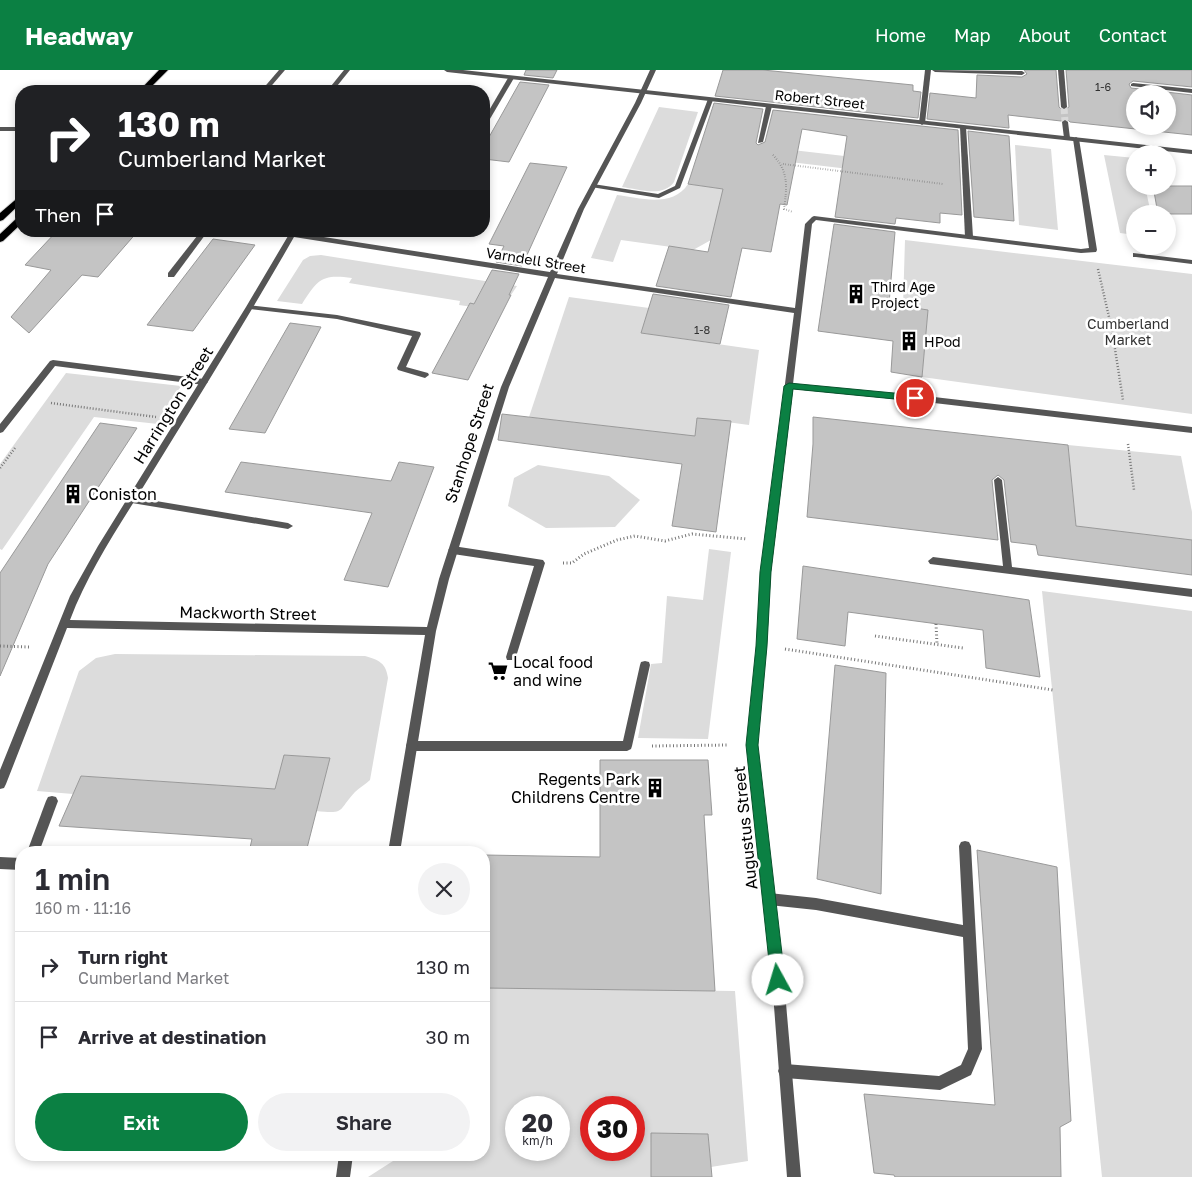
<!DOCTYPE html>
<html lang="en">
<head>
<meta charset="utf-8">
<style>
	body { margin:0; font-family:"Golos Text",sans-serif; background:#f2f2f3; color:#2b2b33; height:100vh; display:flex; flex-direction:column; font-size:19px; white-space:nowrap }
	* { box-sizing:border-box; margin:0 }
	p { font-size:16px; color:#7c7c81 }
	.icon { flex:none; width:28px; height:28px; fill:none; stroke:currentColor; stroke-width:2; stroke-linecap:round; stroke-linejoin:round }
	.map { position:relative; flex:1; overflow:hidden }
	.drawer { position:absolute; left:15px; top:776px; width:475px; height:315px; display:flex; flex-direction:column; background:#fff; border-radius:20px; box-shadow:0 2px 8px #0003 }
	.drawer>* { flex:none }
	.banner { position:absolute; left:15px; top:15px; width:475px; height:152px; border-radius:20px; box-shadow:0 2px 8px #0003; background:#202124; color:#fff; overflow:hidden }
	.tools { position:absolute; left:1126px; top:15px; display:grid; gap:10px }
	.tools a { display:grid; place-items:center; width:50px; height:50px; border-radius:50%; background:#fff; box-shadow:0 2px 8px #0003; font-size:25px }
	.speed { position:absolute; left:505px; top:1026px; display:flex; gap:10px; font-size:25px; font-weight:700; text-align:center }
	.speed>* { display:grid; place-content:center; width:65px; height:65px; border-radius:50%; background:#fff; box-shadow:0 2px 8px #0003; line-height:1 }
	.speed small { font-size:12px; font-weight:400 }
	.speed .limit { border:8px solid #d22; background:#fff; color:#111 }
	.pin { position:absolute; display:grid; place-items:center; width:42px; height:42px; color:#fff; margin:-21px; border:2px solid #fff; border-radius:50%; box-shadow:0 1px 5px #0007 }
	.me { position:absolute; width:55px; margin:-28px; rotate:354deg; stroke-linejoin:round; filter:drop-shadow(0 0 4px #0008) }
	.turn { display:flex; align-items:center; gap:18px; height:105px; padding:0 20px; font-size:22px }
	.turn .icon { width:65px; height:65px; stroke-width:2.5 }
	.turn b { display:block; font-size:35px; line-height:42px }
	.then { display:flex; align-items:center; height:48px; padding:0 20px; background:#0003; gap:10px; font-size:19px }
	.round { display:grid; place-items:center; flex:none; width:52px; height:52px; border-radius:26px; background:#f2f2f3 }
	.headline { display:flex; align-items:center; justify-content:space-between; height:85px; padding:0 20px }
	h1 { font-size:30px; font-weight:600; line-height:38px }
	.action { display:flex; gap:10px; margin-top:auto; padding:10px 20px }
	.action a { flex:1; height:58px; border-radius:30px; background:#0b8043; color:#fff; font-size:20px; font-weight:600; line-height:58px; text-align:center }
	.action a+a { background:#f2f2f3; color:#2b2b33 }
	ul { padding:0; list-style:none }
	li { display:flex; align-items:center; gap:15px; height:70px; padding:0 20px; border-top:1px solid #e1e1e2 }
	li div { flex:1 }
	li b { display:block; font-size:19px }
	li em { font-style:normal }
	header { display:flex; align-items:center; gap:30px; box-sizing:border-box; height:70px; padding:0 25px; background:#0b8043; color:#fff }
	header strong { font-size:24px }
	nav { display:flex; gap:28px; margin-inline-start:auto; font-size:18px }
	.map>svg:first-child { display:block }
</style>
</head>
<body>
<header>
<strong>Headway</strong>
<nav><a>Home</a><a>Map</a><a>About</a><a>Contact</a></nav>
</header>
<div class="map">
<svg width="1192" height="1107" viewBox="0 0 1192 1107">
	<rect width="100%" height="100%" fill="#fff"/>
	<g fill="#dcdcdc" fill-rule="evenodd">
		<path d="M659 37 698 42 674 112C663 128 638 119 622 117Z"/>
		<polygon points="1015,75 1051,79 1058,160 1019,155"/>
		<polygon points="775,78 957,99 958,112 790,92"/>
		<polygon points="1104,85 1135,88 1135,116 1145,116 1151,144 1135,144 1135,165 1120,163"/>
		<path d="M688 114 725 119 711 170 693 180 621 170 613 192 591 188 617 125C639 128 673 138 688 114Z"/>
		<polygon points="905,170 1192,204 1192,344 922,307 928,240 903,236"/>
		<path d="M321 185 517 216 511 225 481 220 473 237 459 235 460 231 349 213 352 208C322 204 318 209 302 234L277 231 303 190 310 186Z"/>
		<polygon points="569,227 649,238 641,263 759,280 749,355 697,348 695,370 677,364 529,347"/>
		<polygon points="66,303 181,316 158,354 94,347 2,480 0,479 0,394"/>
		<polygon points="1068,375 1181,386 1192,442 1192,470 1076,457"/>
		<polygon points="538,395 609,406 640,430 615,457 546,458 508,436 514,408"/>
		<polygon points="709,479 731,482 708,669 638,668 651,594 662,593 667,526 703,530"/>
		<polygon points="1042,521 1192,541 1192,1107 1102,1107"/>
		<path d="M115 584 365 586C379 590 386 593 388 608L370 710C366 714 359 718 355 722 337 741 347 744 316 741L329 688 285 685 275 719 81 706 73 724 37 721 79 601 96 588Z"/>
		<path d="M484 918 735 921 748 1091 711 1097 708 1064 651 1063V1107H368L393 1091 395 1085H484ZM516 1038H559V1080H516ZM591 1038H634V1080H591Z"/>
	</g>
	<g fill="#c4c4c4" stroke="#999" fill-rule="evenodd">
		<polygon points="526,0 557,0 553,8 524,5"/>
		<polygon points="723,0 763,0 913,15 913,21 921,22 918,48 715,26"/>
		<path d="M1024 0H1056L1059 37 1063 41 1069 37 1066 0H1192V17L1133 11 1129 14 1131 18 1192 25V65L1070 52 1066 48 1061 51 1008 45 1009 58 927 49 930 23 976 28 977 5 1022 7 1027 4ZM1135 24H1168V56H1135Z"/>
		<polygon points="520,12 549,15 509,92 484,89 484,76"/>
		<polygon points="714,33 763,39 756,73 758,75 765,72 773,40 958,60 962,145 940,143 940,153 896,148 895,154 835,147 847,66 802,59 787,135 780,134 771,182 742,178 731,227 656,216 669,176 708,182 723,119 688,114"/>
		<polygon points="968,61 1009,66 1014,151 974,147"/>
		<polygon points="530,93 567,97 522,196 496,192 504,176 489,174"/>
		<polygon points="1153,116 1192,116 1192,144 1158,144"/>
		<polygon points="834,154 895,162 889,234 928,240 922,307 891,302 893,271 818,261"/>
		<polygon points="57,161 138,161 98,207 82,205 29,263 11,247 51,200 25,195"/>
		<polygon points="213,169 255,175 193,261 147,255"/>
		<polygon points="492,200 519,204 509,225 511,225 468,310 432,303 470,233 474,234"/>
		<polygon points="653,224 729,235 720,274 641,263"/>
		<polygon points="290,253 321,257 265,363 229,359"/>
		<polygon points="502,344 695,366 697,348 731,351 716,462 672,456 682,394 498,370"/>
		<polygon points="813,347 1068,375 1076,456 1192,470 1192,505 1038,485 1036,475 1011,472 1004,410 998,405 992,410 998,470 807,447 813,374"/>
		<polygon points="100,353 137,358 48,494 0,606 0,503"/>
		<polygon points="241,392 391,411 399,392 434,397 388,517 344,510 372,443 225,422"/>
		<polygon points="803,496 1029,530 1040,607 986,598 983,560 848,542 845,576 797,569"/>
		<polygon points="835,595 886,603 881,824 817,809"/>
		<polygon points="284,685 330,688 306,782 249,782 252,769 59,756 81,706 275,719"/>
		<polygon points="600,690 708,690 712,745 704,745 715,921 484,918 484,785 600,787"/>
		<polygon points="977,780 1057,797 1071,1051 1060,1057 1061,1107 895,1107 894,1105 874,1103 864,1024 995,1035"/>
		<polygon points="651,1063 708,1064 712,1107 651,1107"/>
	</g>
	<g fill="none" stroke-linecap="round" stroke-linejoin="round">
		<polyline stroke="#d9d9d9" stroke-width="7" stroke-dasharray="7 3" stroke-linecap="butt" points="1064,37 1065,52"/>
		<defs>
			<g id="trunk">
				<polygon points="159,0 168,0 147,21 139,21"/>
				<polygon points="21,125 21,133 3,150 0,151 0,143"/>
				<polygon points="21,146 21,154 3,171 0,172 0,164 18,147"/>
			</g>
		</defs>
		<use href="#trunk" stroke="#dbdbdb" stroke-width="2"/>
		<g stroke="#777" stroke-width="2" stroke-dasharray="0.5 2" stroke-linecap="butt">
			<path d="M773 85C789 102 787 117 784 139L793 142"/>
			<polyline points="783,94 943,114"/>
		</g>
		<g stroke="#777" stroke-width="2.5" stroke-dasharray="1 2" stroke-linecap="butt">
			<polyline points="1098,199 1112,260 1123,330"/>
			<polyline points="51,333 156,347"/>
			<polyline points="1128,374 1134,420"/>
			<polyline points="0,398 15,378"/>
		</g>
		<g stroke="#777" stroke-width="3" stroke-dasharray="1 2.5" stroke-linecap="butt">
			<polyline points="563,493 572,493 584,484 617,470 635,466 665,471 692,464 747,469"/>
			<polyline points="936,554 937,574"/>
			<polyline points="875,566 963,578"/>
			<polyline points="0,576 29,577"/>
			<polyline points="785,579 1053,620"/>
			<polyline points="652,676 729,675"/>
		</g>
		<g fill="#555" fill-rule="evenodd">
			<polygon points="279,0 285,0 267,21 261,21"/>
			<polygon points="344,0 350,0 333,21 327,21"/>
			<polygon points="925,0 931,0 925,53 922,55 919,53"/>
			<polygon points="932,0 1022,1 1025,3 1022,5 935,2"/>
			<polygon points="511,6 514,8 487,54 484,56 484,49 508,8"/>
			<polygon points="708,29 713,30 680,118 659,128 591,117 591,115 593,114 658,124 675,116"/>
			<polygon points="769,34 772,36 763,72 758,73 766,36"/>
			<polygon points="963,55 966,57 973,167 969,169 965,167 960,57"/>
			<rect x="0" y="57" width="21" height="4"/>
			<polygon points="201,161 208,161 174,207 168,207 168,203"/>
			<polygon points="247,235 337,245 420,262 421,264 406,297 428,303 429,305 425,308 398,300 397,298 412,266 337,249 250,239 247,239"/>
			<polygon points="53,290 204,309 208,312 204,315 55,296 3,362 0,363 0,354 50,291"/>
			<polygon points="998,407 1002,410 1012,497 1192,519 1192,527 930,494 928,491 933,487 1003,496 994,410"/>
			<polygon points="132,427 288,453 293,456 288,459 132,433 127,430"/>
			<polygon points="453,476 543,490 545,493 515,590 507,590 506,587 534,496 453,484 448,480"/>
			<polygon points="645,591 649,592 650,595 632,676 631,679 627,681 411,681 407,679 406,676 407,673 411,671 623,671 640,595 641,592"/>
			<polygon points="52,726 56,727 58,731 39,782 27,782 46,731 48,727"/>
			<polygon points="965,771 969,772 971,776 982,979 971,1005 940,1020 785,1008 780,1006 778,1001 780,996 785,994 939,1006 961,995 968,979 963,867 816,840 769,835 765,833 763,829 765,825 769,823 816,828 963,855 959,776 961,772"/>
			<polygon points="0,787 21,788 21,800 0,799"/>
		</g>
		<g fill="#555" fill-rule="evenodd">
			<polygon points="1058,0 1064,0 1067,37 1064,39 1061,37"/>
			<polygon points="1133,13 1192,19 1192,23 1131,16 1131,14"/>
			<polygon points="1065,50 1068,52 1070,68 1067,70 1064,68 1062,52"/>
		</g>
		<g fill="#555" fill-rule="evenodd">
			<path d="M650 0H656L641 33 584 139 557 204 795 238 805 154 812 147 814 146 1081 179 1089 178 1073 69 1076 67 1079 69 1097 180 1096 182 1081 183 816 150 812 154 793 314 934 327 1192 357V363L934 333 793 319 771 502 767 575 757 675 784 910 801 1107H787L772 910 747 675 757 575 761 502 794 243 555 208 509 317 449 509 436 561 400 782H388L425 565 67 558 6 714 4 718 0 719V700L70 526 98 476 246 237 288 166 267 161H285L550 202 578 139 635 33ZM294 167 548 207 501 317 439 509 427 557 70 550C90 497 124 449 153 401 201 323 249 246 294 167Z"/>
			<polygon points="1133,183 1192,190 1192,194 1136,187 1133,187"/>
			<polygon points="339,1085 353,1085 350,1107 336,1107"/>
		</g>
		<polygon fill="#555" fill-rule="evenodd" points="444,0 463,0 1192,80 1192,84 447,2"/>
		<use href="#trunk" fill="#000" fill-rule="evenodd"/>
	</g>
	<polygon fill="#0b8043" stroke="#07532c" points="789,313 915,325 920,328 915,331 793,319 771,502 767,576 758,675 785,910 783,915 778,918 773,915 771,910 746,675 756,576 760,502 784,316"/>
	<defs>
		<symbol id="building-bare" viewBox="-9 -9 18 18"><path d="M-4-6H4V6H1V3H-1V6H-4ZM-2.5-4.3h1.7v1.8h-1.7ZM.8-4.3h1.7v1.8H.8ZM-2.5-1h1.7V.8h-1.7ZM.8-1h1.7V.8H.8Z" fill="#000" stroke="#fff" stroke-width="2.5" paint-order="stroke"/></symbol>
		<symbol id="supermarket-bare" viewBox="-9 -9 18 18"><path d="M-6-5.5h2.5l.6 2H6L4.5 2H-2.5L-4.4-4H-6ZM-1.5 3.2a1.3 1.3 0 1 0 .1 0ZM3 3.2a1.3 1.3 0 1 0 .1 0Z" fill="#000" stroke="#fff" stroke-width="2.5" paint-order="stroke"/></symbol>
	</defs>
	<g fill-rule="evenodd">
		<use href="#building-bare" x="842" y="210" width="28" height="28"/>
		<use href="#building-bare" x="895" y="257" width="28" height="28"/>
		<use href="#building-bare" x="59" y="410" width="28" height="28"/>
		<use href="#supermarket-bare" x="484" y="587" width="28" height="28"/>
		<use href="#building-bare" x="641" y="704" width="28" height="28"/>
	</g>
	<g text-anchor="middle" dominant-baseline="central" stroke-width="5" stroke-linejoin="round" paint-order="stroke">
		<g font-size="11" fill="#313131">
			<text x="1103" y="16">1-6</text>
			<text x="702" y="259">1-8</text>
		</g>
		<g font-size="14" fill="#000" stroke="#fff">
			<text transform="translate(820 29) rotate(6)">Robert Street</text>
			<text transform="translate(536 190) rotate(9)">Varndell Street</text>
		</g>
		<g font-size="14" fill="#000" stroke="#fff" text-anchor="start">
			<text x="871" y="216">Third Age<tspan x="871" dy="16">Project</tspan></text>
			<text x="924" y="271">HPod</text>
		</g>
		<g font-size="14" fill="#333" stroke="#fff">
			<text x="1128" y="253">Cumberland<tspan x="1128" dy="16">Market</tspan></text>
		</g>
		<g font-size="16" fill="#000" stroke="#fff">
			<text transform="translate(173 335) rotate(-58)">Harrington Street</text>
			<text transform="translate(469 373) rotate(-72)">Stanhope Street</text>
			<text transform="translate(248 543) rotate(1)">Mackworth Street</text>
			<text transform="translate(745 758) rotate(-96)">Augustus Street</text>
		</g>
		<g font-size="16" fill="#000" stroke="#fff" text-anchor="start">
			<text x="88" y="424">Coniston</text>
			<text x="513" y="592">Local food<tspan x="513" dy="18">and wine</tspan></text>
			<text x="640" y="709" text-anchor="end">Regents Park<tspan x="640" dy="18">Childrens Centre</tspan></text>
		</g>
	</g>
</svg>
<div class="tools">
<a><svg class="icon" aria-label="sound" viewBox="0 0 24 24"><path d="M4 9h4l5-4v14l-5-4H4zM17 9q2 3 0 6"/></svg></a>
<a>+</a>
<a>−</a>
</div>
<div class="speed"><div>20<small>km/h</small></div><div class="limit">30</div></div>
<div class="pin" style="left:915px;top:328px;background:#d93025"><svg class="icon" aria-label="arrive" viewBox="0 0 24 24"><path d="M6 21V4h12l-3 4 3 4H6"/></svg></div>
<svg class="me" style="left:778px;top:910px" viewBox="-20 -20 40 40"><circle r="19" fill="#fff"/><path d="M0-13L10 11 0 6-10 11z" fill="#0b8043"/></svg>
<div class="banner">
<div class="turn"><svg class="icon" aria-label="right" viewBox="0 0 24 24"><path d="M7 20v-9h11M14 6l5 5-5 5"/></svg><div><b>130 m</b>Cumberland Market</div></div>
<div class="then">Then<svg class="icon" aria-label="arrive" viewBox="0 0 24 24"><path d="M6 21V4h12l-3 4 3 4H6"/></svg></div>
</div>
<section class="drawer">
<div class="headline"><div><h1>1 min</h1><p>160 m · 11:16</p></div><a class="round"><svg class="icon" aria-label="close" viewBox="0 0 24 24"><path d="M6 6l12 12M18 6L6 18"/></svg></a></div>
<ul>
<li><svg class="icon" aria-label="right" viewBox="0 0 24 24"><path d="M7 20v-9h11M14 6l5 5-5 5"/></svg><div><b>Turn right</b><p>Cumberland Market</p></div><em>130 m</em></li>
<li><svg class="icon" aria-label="arrive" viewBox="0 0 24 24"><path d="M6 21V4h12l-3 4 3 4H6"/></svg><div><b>Arrive at destination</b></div><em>30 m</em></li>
</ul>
<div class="action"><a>Exit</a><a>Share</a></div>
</section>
</div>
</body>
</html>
